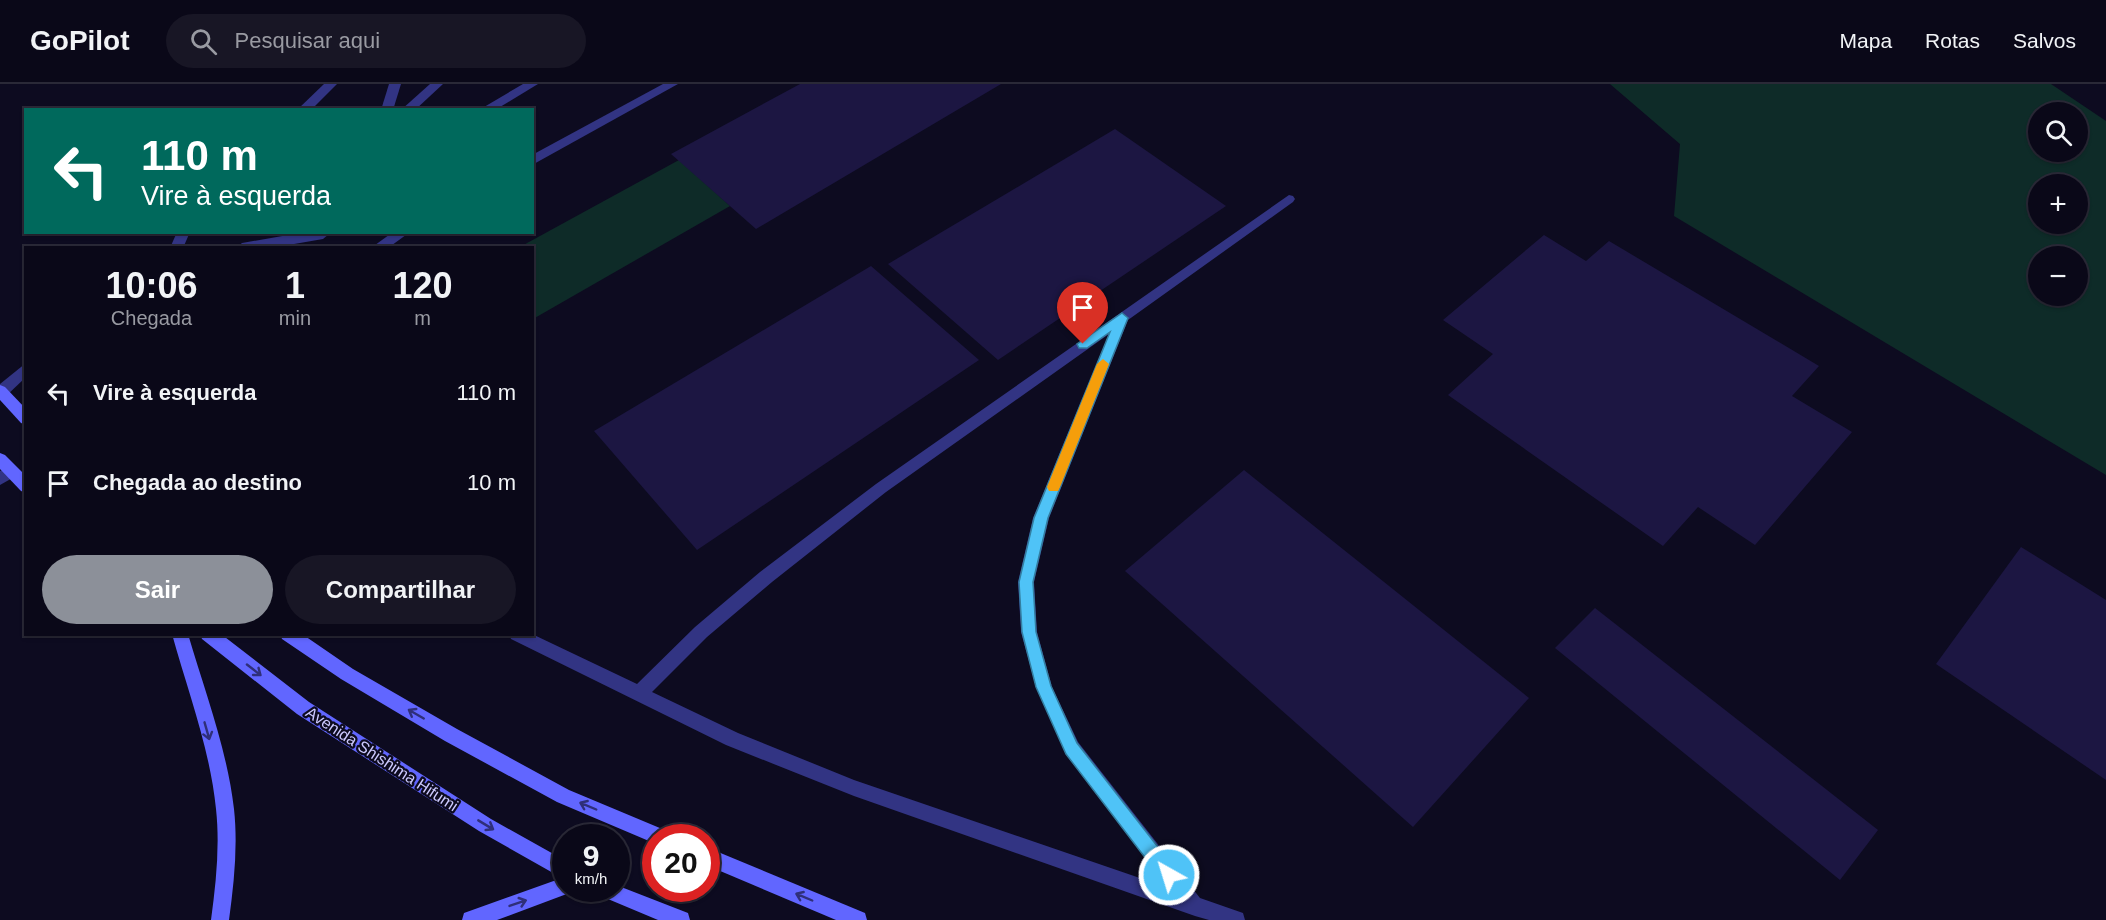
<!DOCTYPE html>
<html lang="pt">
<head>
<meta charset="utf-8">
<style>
	body { margin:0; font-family:Helvetica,sans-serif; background:#181625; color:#f1f3f6; height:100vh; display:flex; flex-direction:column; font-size:22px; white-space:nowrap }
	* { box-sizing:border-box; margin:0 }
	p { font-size:20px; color:#999aa2 }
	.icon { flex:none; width:33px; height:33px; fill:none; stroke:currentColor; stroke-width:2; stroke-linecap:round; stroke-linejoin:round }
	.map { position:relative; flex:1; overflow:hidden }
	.sheet { position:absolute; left:24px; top:162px; width:510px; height:390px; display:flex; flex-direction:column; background:#0a0818; border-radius:0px; box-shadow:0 2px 4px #0004,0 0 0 2px #2a2937 }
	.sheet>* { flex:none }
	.guide { position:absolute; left:24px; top:24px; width:510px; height:126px; border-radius:0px; box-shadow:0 2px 4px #0004,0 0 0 2px #2a2937; background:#00695c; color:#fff; overflow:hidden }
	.controls { position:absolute; left:2028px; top:18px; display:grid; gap:12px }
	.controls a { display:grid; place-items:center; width:60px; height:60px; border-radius:50%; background:#0a0818; box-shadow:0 2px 4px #0004,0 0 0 2px #2a2937; font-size:30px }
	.speed { position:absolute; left:552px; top:740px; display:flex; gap:12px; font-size:30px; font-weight:700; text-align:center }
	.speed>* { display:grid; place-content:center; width:78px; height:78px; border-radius:50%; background:#0a0818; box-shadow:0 2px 4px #0004,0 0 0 2px #2a2937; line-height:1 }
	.speed small { font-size:15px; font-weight:400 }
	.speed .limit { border:9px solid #d22; background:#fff; color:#111 }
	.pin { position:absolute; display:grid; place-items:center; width:51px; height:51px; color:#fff; margin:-62px -26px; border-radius:50% 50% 50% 0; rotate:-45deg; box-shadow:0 0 6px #0007 }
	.pin .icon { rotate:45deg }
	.me { position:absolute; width:66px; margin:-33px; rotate:321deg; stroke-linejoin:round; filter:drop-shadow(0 0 4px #0008) }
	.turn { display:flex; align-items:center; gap:21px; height:126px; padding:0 18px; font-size:27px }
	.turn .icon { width:78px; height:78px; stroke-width:2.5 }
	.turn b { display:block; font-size:42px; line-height:51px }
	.eta { display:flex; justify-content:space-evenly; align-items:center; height:102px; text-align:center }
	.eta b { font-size:36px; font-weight:700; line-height:42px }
	.button { display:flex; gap:12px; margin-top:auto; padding:12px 18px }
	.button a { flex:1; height:69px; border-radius:36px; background:#8c9099; color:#fff; font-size:24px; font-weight:700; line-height:69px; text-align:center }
	.button a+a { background:#181625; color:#f1f3f6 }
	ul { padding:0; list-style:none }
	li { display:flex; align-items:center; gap:18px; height:90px; padding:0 18px }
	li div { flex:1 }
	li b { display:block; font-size:22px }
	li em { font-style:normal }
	header { display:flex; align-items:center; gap:36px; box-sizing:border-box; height:84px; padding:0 30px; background:#0a0818; border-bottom:2px solid #2a2937 }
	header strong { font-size:28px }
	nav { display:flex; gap:33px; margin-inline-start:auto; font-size:21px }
	.search { width:420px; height:54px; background:#181625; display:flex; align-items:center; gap:15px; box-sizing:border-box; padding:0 21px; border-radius:33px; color:#999aa2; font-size:22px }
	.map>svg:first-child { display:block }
</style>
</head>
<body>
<header>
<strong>GoPilot</strong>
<div class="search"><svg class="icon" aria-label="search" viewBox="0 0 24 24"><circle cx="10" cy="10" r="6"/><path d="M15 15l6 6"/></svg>Pesquisar aqui</div>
<nav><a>Mapa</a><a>Rotas</a><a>Salvos</a></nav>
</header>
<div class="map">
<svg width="2106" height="836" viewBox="0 0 2106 836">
	<rect width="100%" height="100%" fill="#0d0b20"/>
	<g fill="#0e2b28" fill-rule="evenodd">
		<path d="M1610 0H2051L2106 37V391L1674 132 1680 60ZM2038 28H2078V68H2038ZM2038 100H2078V140H2038ZM2038 172H2078V212H2038Z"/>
		<polygon points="679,76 730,122 533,235 532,164 518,164"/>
	</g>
	<g fill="#1c1642">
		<polygon points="800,0 1001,0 756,145 671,70"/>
		<polygon points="1115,45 1226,122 998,276 888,180"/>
		<polygon points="1544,151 1586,177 1609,157 1819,282 1792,312 1852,348 1755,461 1698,423 1663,462 1448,311 1493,270 1443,236"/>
		<polygon points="871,182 979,276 697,466 594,347"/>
		<polygon points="1244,386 1529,614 1413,743 1125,487"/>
		<polygon points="2021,463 2106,516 2106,696 1936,580"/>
		<polygon points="1595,524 1878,746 1840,796 1555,564"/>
	</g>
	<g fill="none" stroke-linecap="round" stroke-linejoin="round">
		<g fill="#323483" fill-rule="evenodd">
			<polygon points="324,0 337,0 311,26 297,26"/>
			<polygon points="389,0 401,0 393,26 381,26"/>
			<polygon points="430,0 443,0 415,26 401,26"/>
			<polygon points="523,0 538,0 495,26 479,26"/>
			<polygon points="663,0 678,0 532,81 532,71"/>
			<path d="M1289 111 1293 112 1295 115 1293 118 1128 236 1049 434 1034 498 1037 548 1052 603 1078 658 1200 814 1243 829 1245 836H1209L1195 832 854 712 726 661 511 555 509 550H532L637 600 695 543 760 488 876 400ZM1109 250 1033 434 1018 498 1021 548 1036 603 1066 670 1169 804 854 696 738 649 652 608 707 553 772 498 886 408Z"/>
			<polygon points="177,148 190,148 183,164 170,164"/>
			<polygon points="305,148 329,150 323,155 271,164 236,164 242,159"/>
			<polygon points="393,148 410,148 388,164 371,164"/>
			<polygon points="26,279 26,293 5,313 0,315 0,300"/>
			<polygon points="11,382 16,384 18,388 16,392 0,401 0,387"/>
		</g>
		<g fill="#6166ff" fill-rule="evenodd">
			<polygon points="0,301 5,303 26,325 26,341 21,339 0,316"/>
			<polygon points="0,369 5,371 26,392 26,409 21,407 0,385"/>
			<path d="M172 550H188C205 608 227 665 234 725 238 762 234 799 229 836H211C216 799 220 762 216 725 210 665 188 608 172 550Z"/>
			<polygon points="200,550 221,550 309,618 491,735 566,777 566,804 574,804 572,808 497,836 462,836 464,829 562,794 479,747 297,630 202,555"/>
			<polygon points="280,550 302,550 353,585 457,645 569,706 667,747 670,753 656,753 656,760 557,718 445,657 341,595 282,555"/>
			<polygon points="706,763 865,829 867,836 836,836 706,781"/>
			<polygon points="616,801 688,829 690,836 658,836 596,810 593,804 616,804"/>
		</g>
	</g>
	<defs><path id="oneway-shaft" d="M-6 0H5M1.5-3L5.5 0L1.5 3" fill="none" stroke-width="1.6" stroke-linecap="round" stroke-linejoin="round" transform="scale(1.5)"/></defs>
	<g stroke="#2f2f79">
		<use href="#oneway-shaft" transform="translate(254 586) rotate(38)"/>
		<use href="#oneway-shaft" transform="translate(416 630) rotate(-150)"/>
		<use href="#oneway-shaft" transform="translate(207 647) rotate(74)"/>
		<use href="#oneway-shaft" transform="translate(588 722) rotate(-157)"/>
		<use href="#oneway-shaft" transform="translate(486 741) rotate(31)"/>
		<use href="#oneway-shaft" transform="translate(804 813) rotate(-157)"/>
		<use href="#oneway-shaft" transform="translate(518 819) rotate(-19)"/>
	</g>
	<polygon fill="#4fc3f7" stroke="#337fa1" stroke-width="1.5" points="1122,229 1128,234 1048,434 1033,498 1036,548 1051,602 1077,659 1175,785 1178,791 1175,797 1169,799 1163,797 1066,670 1036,603 1022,548 1019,498 1034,434 1110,248 1087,264 1079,264 1077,260"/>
	<polygon fill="#f59e0b" points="1103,275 1109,280 1060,403 1058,407 1049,407 1047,403 1097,280"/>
	<g text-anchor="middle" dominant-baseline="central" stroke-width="4.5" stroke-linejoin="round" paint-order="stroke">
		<g font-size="16" fill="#cdcaff" stroke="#0d0b20">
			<text transform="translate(382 675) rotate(33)">Avenida Shishima Hifumi</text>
		</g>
	</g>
</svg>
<div class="controls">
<a><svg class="icon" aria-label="search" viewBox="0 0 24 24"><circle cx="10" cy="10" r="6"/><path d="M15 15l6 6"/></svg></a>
<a>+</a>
<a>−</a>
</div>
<div class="speed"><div>9<small>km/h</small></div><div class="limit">20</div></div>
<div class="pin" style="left:1083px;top:260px;background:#d93025"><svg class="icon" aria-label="arrive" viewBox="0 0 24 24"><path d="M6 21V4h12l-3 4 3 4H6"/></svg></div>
<svg class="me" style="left:1169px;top:791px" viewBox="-20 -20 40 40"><circle r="17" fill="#4fc3f7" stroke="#fff" stroke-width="3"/><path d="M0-11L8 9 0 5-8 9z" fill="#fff"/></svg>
<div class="guide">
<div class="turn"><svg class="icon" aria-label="left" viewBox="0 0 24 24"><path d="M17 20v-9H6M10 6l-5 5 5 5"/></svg><div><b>110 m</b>Vire à esquerda</div></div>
</div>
<section class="sheet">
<div class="eta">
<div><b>10:06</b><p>Chegada</p></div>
<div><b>1</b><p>min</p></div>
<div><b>120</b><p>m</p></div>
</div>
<ul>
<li><svg class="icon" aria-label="left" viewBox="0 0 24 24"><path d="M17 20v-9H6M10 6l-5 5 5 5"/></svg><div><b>Vire à esquerda</b></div><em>110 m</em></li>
<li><svg class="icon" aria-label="arrive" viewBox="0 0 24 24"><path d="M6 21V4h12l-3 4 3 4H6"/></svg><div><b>Chegada ao destino</b></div><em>10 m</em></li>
</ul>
<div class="button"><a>Sair</a><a>Compartilhar</a></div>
</section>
</div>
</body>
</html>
